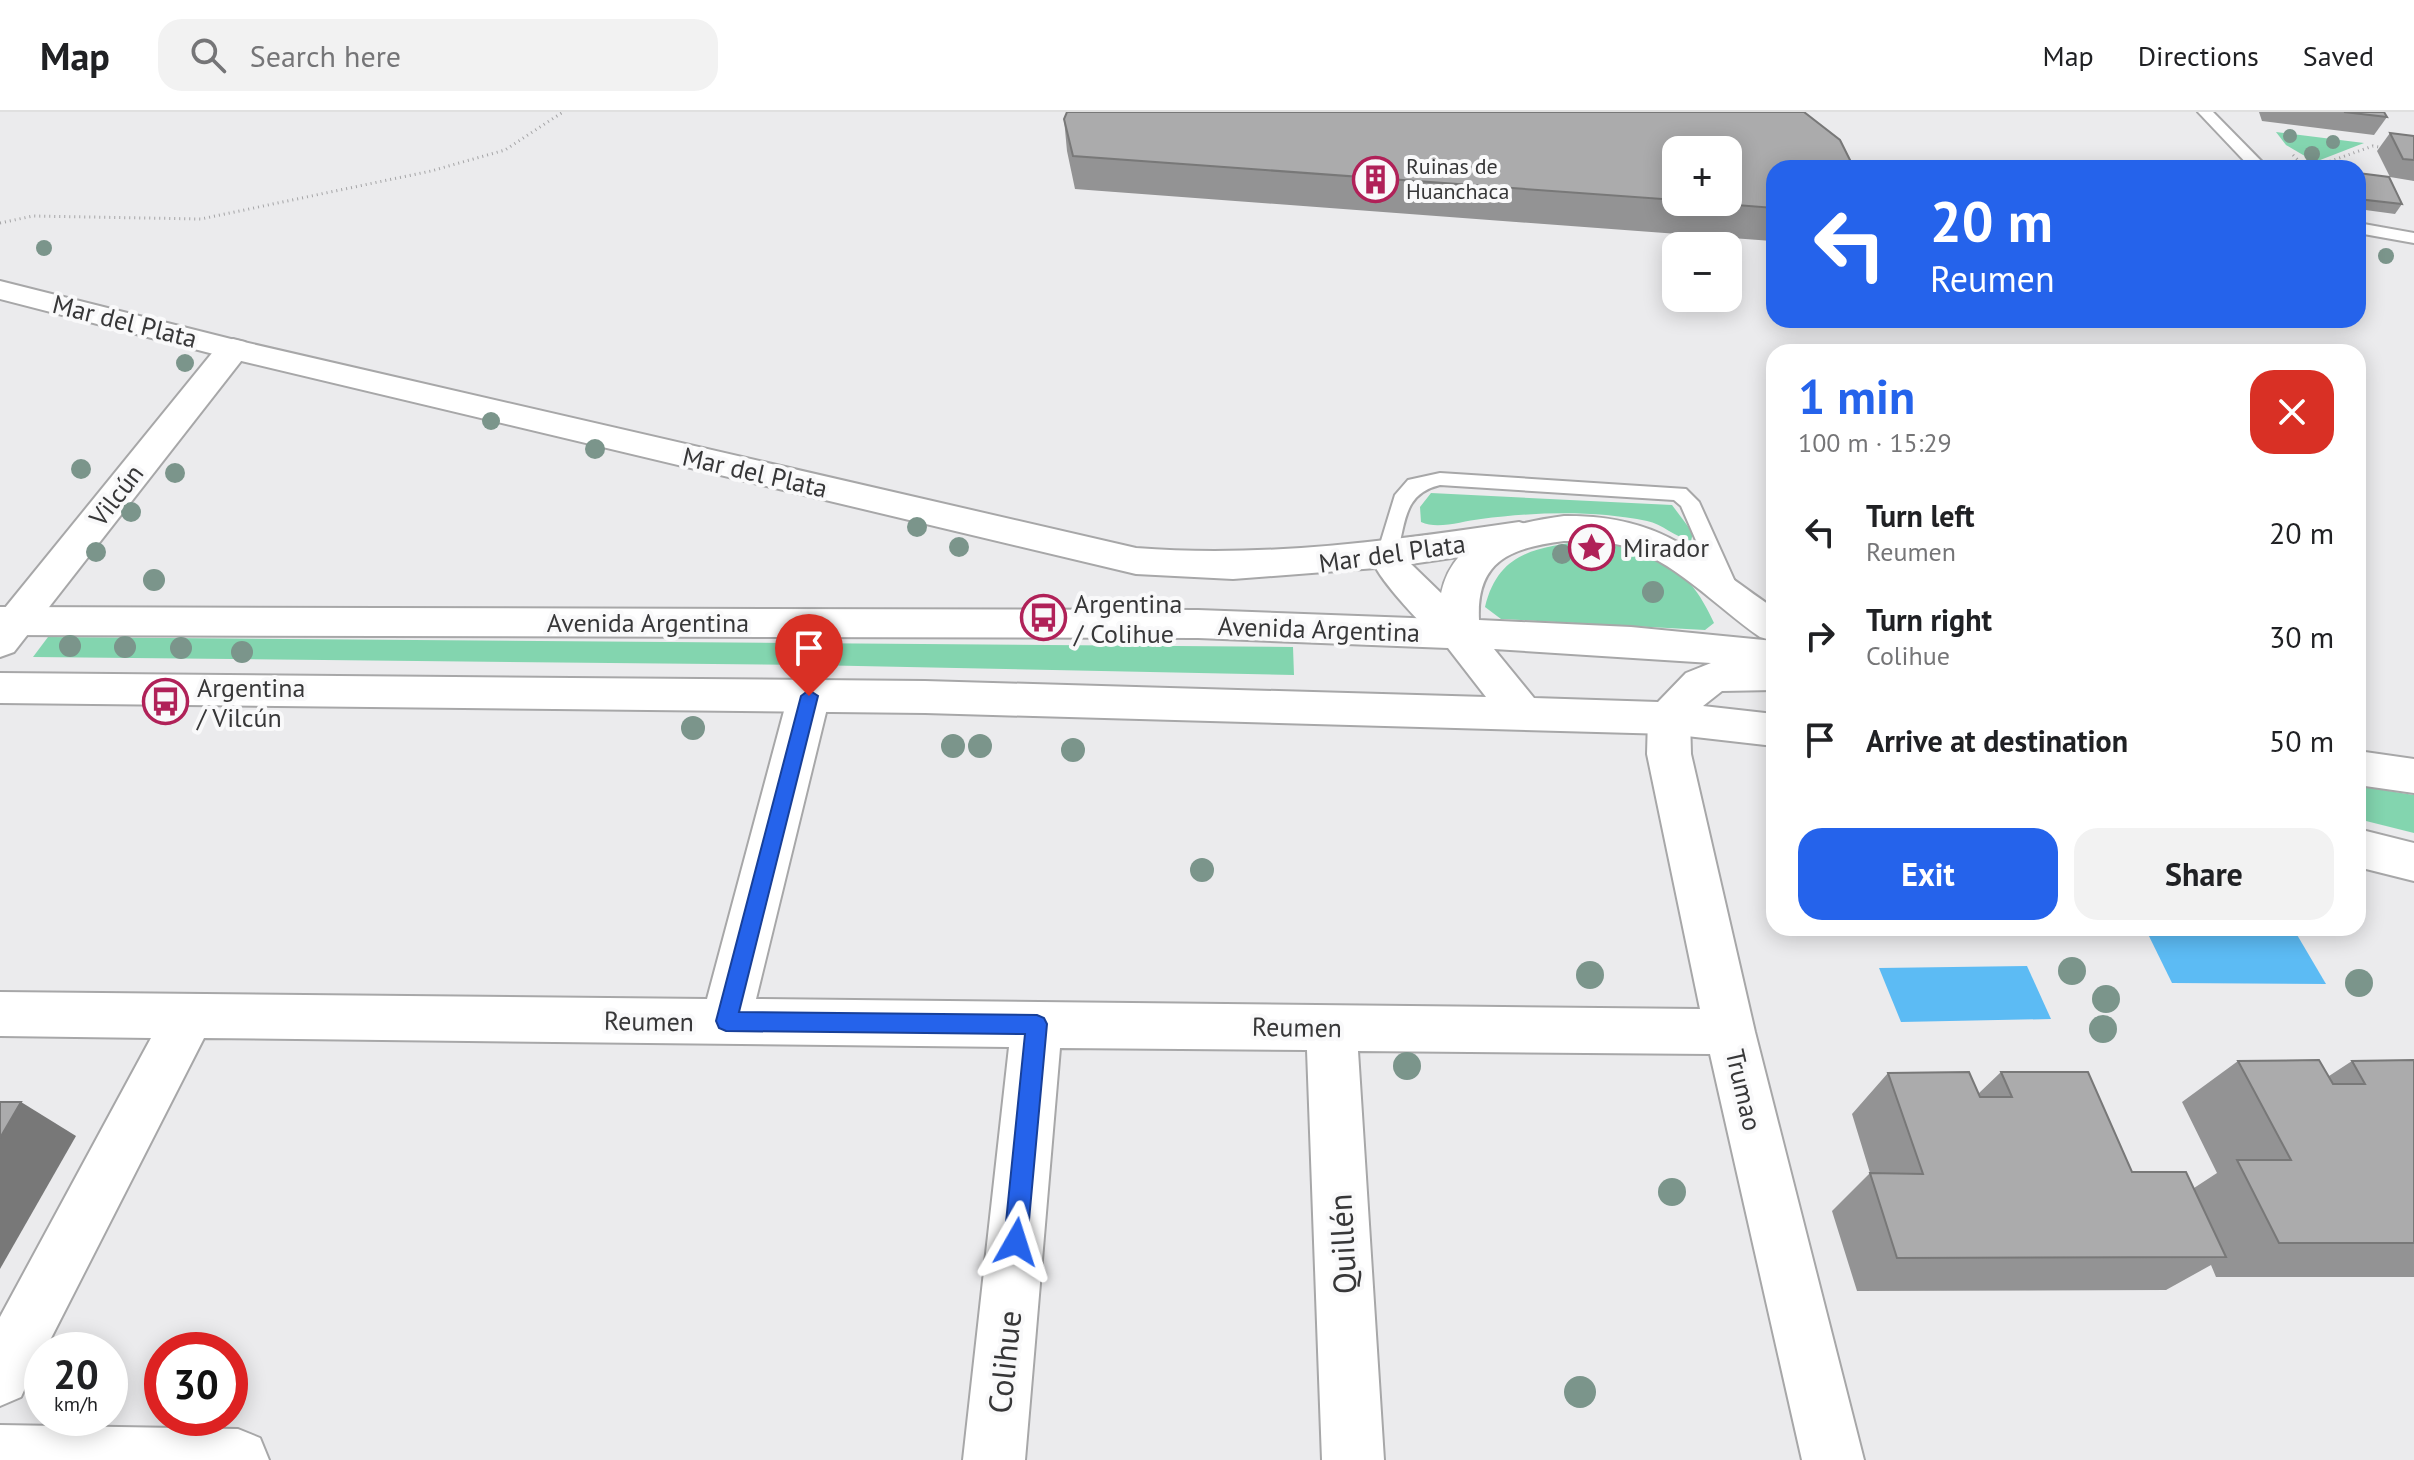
<!DOCTYPE html>
<html lang="en">
<head>
<meta charset="utf-8">
<style>
	body { margin:0; font-family:"PT Sans",sans-serif; background:#f2f2f2; color:#202124; height:100vh; display:flex; flex-direction:column; font-size:30px; white-space:nowrap }
	* { box-sizing:border-box; margin:0 }
	p { font-size:26px; color:#757577 }
	.icon { flex:none; width:44px; height:44px; fill:none; stroke:currentColor; stroke-width:2; stroke-linecap:round; stroke-linejoin:round }
	.map { position:relative; flex:1; overflow:hidden }
	.side { position:absolute; left:1766px; top:232px; width:600px; height:592px; display:flex; flex-direction:column; background:#fff; border-radius:24px; box-shadow:0 4px 20px #0003 }
	.side>* { flex:none }
	.banner { position:absolute; left:1766px; top:48px; width:600px; height:168px; border-radius:24px; box-shadow:0 4px 20px #0003; background:#2563eb; color:#fff; overflow:hidden }
	.buttons { position:absolute; left:1662px; top:24px; display:grid; gap:16px }
	.buttons a { display:grid; place-items:center; width:80px; height:80px; border-radius:16px; background:#fff; box-shadow:0 4px 20px #0003; font-size:40px }
	.speed { position:absolute; left:24px; top:1220px; display:flex; gap:16px; font-size:40px; font-weight:700; text-align:center }
	.speed>* { display:grid; place-content:center; width:104px; height:104px; border-radius:50%; background:#fff; box-shadow:0 4px 20px #0003; line-height:1 }
	.speed small { font-size:20px; font-weight:400 }
	.speed .limit { border:12px solid #d22; background:#fff; color:#111 }
	.pin { position:absolute; display:grid; place-items:center; width:68px; height:68px; color:#fff; margin:-82px -34px; border-radius:50% 50% 50% 0; rotate:-45deg; box-shadow:0 0 8px #0007 }
	.pin .icon { rotate:45deg }
	.me { position:absolute; width:88px; margin:-44px; rotate:6deg; stroke-linejoin:round; filter:drop-shadow(0 0 6px #0008) }
	.turn { display:flex; align-items:center; gap:28px; height:168px; padding:0 32px; font-size:36px }
	.turn .icon { width:104px; height:104px; stroke-width:2.5 }
	.turn b { display:block; font-size:56px; line-height:68px }
	.round { display:grid; place-items:center; flex:none; width:84px; height:84px; border-radius:24px; background:#f2f2f2 }
	.overview { display:flex; align-items:center; justify-content:space-between; height:136px; padding:0 32px }
	h1 { font-size:48px; font-weight:800; line-height:60px; color:#2563eb }
	.button { display:flex; gap:16px; margin-top:auto; padding:16px 32px }
	.button a { flex:1; height:92px; border-radius:24px; background:#2563eb; color:#fff; font-size:32px; font-weight:800; line-height:92px; text-align:center }
	.button a+a { background:#f2f2f2; color:#202124 }
	ul { padding:0; list-style:none }
	li { display:flex; align-items:center; gap:24px; height:104px; padding:0 32px }
	li div { flex:1 }
	li b { display:block; font-size:30px }
	li em { font-style:normal }
	header { display:flex; align-items:center; gap:48px; box-sizing:border-box; height:112px; padding:0 40px; background:#fff; border-bottom:2px solid #e0e0e0 }
	header strong { font-size:38px }
	nav { display:flex; gap:44px; margin-inline-start:auto; font-size:28px }
	.search { width:560px; height:72px; background:#f2f2f2; display:flex; align-items:center; gap:20px; box-sizing:border-box; padding:0 28px; border-radius:24px; color:#757577; font-size:30px }
	.map>svg:first-child { display:block }
</style>
</head>
<body>
<header>
<strong>Map</strong>
<div class="search"><svg class="icon" aria-label="search" viewBox="0 0 24 24"><circle cx="10" cy="10" r="6"/><path d="M15 15l6 6"/></svg>Search here</div>
<nav><a>Map</a><a>Directions</a><a>Saved</a></nav>
</header>
<div class="map">
<svg width="2414" height="1348" viewBox="0 0 2414 1348">
	<rect width="100%" height="100%" fill="#ebebed"/>
	<g fill="#83d5af">
		<polygon points="2276,20 2364,31 2315,50 2286,33"/>
		<path d="M1431 381 1672 393 1693 421 1691 429C1675 425 1662 412 1647 409 1594 398 1535 400 1481 407 1462 409 1438 418 1421 410L1420 395Z"/>
		<path d="M1589 428C1651 440 1687 449 1714 511L1705 518 1501 507 1485 495C1499 438 1538 436 1589 428Z"/>
		<polygon points="48,525 1293,535 1294,563 809,553 33,545"/>
		<polygon points="2358,674 2414,683 2414,721 2358,707"/>
	</g>
	<g fill="#5cbbf4">
		<polygon points="2145,816 2293,816 2326,872 2172,871"/>
		<polygon points="2027,854 2051,907 1901,910 1879,856"/>
	</g>
	<g fill="none" stroke-linecap="round" stroke-linejoin="round">
		<defs>
			<g id="service">
				<polygon points="2198,0 2213,0 2268,56 2251,56"/>
				<polygon points="2358,111 2414,121 2414,131 2358,121"/>
				<path d="M1440 361 1686 377 1699 390 1741 483 1738 488H1722L1681 394 1674 388 1440 373C1403 382 1406 410 1397 442L1394 447H1380L1377 442 1395 383 1408 368Z"/>
			</g>
			<g id="minor">
				<polygon points="233,227 245,230 249,237 245,244 14,540 0,545 0,502 221,230"/>
				<polygon points="809,568 824,573 830,584 756,887 1700,897 1647,642 1648,606 1654,595 1669,590 1684,595 1690,606 1691,642 1755,920 1864,1348 1802,1348 1710,942 1358,939 1384,1348 1322,1348 1307,938 1060,936 1025,1348 963,1348 1009,935 204,926 45,1238 42,1238 21,1285 0,1294 0,1205 151,926 0,924 0,880 707,887 788,584 794,573"/>
				<polygon points="0,1313 238,1317 260,1326 269,1348 0,1348"/>
			</g>
			<path id="tertiary" d="M0 169 235 228 1136 436C1265 446 1391 429 1519 410L1532 414 1538 423 1532 432 1519 436 1411 452 1473 512 1479 522 1473 532C1464 535 1458 537 1449 533 1432 527 1385 473 1376 456L1233 467 1136 462 233 247 0 187Z"/>
			<g id="primary">
				<path d="M1564 404C1664 403 1697 444 1774 496V578L1722 579 1703 594 1774 602V634L1669 622 925 601 0 591V561L925 569 1486 585 1448 536 1198 526 0 523V495L1198 498 1439 507C1438 429 1499 413 1564 404ZM1564 429C1583 429 1602 428 1620 433 1673 446 1716 495 1760 525L1774 529 1631 515 1479 508C1476 448 1511 436 1564 429ZM1494 537 1711 551 1686 561 1658 590 1534 586Z"/>
				<polygon points="2358,639 2414,647 2414,681 2358,673"/>
				<polygon points="2358,717 2414,731 2414,769 2358,755"/>
			</g>
		</defs>
		<use href="#service" stroke="#a7a7a8" stroke-width="4"/>
		<use href="#minor" stroke="#a7a7a8" stroke-width="4"/>
		<use href="#tertiary" stroke="#a7a7a8" stroke-width="4"/>
		<use href="#primary" stroke="#a7a7a8" stroke-width="4"/>
		<g stroke="#a4a4a6" stroke-width="3" stroke-dasharray="1 4" stroke-linecap="butt">
			<polyline points="2293,43 2306,56"/>
			<polyline points="2311,56 2373,34 2385,36"/>
			<polyline points="0,111 33,104 201,107 431,59 505,38 563,0"/>
		</g>
		<use href="#service" fill="#fff" fill-rule="evenodd"/>
		<use href="#minor" fill="#fff" fill-rule="evenodd"/>
		<use href="#tertiary" fill="#fff" fill-rule="evenodd"/>
		<use href="#primary" fill="#fff" fill-rule="evenodd"/>
	</g>
	<g fill="#7b958b">
		<circle cx="2290" cy="24" r="7"/>
		<circle cx="2333" cy="30" r="7"/>
		<circle cx="2312" cy="42" r="8"/>
		<circle cx="44" cy="136" r="8"/>
		<circle cx="2386" cy="144" r="8"/>
		<circle cx="185" cy="251" r="9"/>
		<circle cx="491" cy="309" r="9"/>
		<circle cx="595" cy="337" r="10"/>
		<circle cx="81" cy="357" r="10"/>
		<circle cx="175" cy="361" r="10"/>
		<circle cx="131" cy="400" r="10"/>
		<circle cx="917" cy="415" r="10"/>
		<circle cx="959" cy="435" r="10"/>
		<circle cx="96" cy="440" r="10"/>
		<circle cx="1562" cy="442" r="10"/>
		<circle cx="1591" cy="444" r="10"/>
		<circle cx="154" cy="468" r="11"/>
		<circle cx="1653" cy="480" r="11"/>
		<circle cx="70" cy="534" r="11"/>
		<circle cx="125" cy="535" r="11"/>
		<circle cx="181" cy="536" r="11"/>
		<circle cx="242" cy="540" r="11"/>
		<circle cx="693" cy="616" r="12"/>
		<circle cx="953" cy="634" r="12"/>
		<circle cx="980" cy="634" r="12"/>
		<circle cx="1073" cy="638" r="12"/>
		<circle cx="1202" cy="758" r="12"/>
		<circle cx="2072" cy="859" r="14"/>
		<circle cx="1590" cy="863" r="14"/>
		<circle cx="2359" cy="871" r="14"/>
		<circle cx="2106" cy="887" r="14"/>
		<circle cx="2103" cy="917" r="14"/>
		<circle cx="1407" cy="954" r="14"/>
		<circle cx="1672" cy="1080" r="14"/>
		<circle cx="1580" cy="1280" r="16"/>
	</g>
	<g fill="#939394" fill-rule="evenodd">
		<path d="M1067 0H1804L1840 28 1854 56H1774V122L1772 129 1075 77 1067 39 1064 7ZM1676 38H1728V90H1676Z"/>
		<polygon points="2259,0 2384,0 2387,5 2374,23 2262,9"/>
		<polygon points="2390,21 2414,24 2414,69 2390,65 2377,39"/>
		<polygon points="2358,61 2402,92 2395,102 2358,97"/>
		<polygon points="2414,948 2414,1165 2216,1165 2211,1153 2166,1178 1857,1179 1832,1099 1870,1061 1852,1002 1888,961 1978,982 2001,960 2132,1060 2194,1076 2217,1061 2182,990 2238,949 2329,964 2352,949"/>
	</g>
	<polygon fill="#787878" points="21,990 76,1024 0,1157 0,1026"/>
	<g fill="#ababac" stroke="#787878" stroke-width="2">
		<polygon points="1067,0 1804,0 1840,28 1854,56 1774,56 1774,96 1698,90 1728,90 1728,38 1676,38 1676,88 1073,44 1064,7"/>
		<polygon points="2344,0 2384,0 2387,5"/>
		<polygon points="2390,21 2414,24 2414,48 2403,47"/>
		<polygon points="2358,61 2389,65 2402,92 2358,87"/>
		<polygon points="2319,948 2333,972 2365,972 2352,949 2414,948 2414,1131 2279,1131 2237,1048 2291,1048 2238,949"/>
		<polygon points="1969,960 1980,985 2012,985 2001,960 2088,960 2132,1060 2186,1060 2226,1145 1897,1146 1870,1061 1923,1062 1888,961"/>
		<polygon points="0,990 21,990 0,1026"/>
	</g>
	<polygon fill="#2563eb" stroke="#184099" stroke-width="2" points="809,578 818,584 739,900 1037,903 1044,906 1047,912 1027,1130 1024,1138 1016,1142 1007,1138 1004,1130 1025,922 726,919 719,916 716,909 801,584"/>
	<defs>
		<symbol id="building-ring" viewBox="-11 -11 22 22"><circle r="9.5" fill="#f9f9fa" stroke="#b02158" stroke-width="1.5"/><path d="M-4-6H4V6H1V3H-1V6H-4ZM-2.5-4.3h1.7v1.8h-1.7ZM.8-4.3h1.7v1.8H.8ZM-2.5-1h1.7V.8h-1.7ZM.8-1h1.7V.8H.8Z" fill="#b02158"/></symbol>
		<symbol id="sight-ring" viewBox="-11 -11 22 22"><circle r="9.5" fill="#f9f9fa" stroke="#b02158" stroke-width="1.5"/><path d="M0-6L1.8-2.2L6-1.7L2.9 1.2L3.7 5.4L0 3.3L-3.7 5.4L-2.9 1.2L-6-1.7L-1.8-2.2Z" fill="#b02158"/></symbol>
		<symbol id="bus-ring" viewBox="-11 -11 22 22"><circle r="9.5" fill="#f9f9fa" stroke="#b02158" stroke-width="1.5"/><path d="M-5-6H5V4H4V6H2V4H-2V6H-4V4H-5ZM-3.5-4V0h7V-4ZM-3.5 1.2v1.5H-2V1.2ZM2 1.2v1.5H3.5V1.2Z" fill="#b02158"/></symbol>
	</defs>
	<g fill-rule="evenodd">
		<use href="#building-ring" x="1350" y="42" width="51" height="51"/>
		<use href="#sight-ring" x="1566" y="410" width="51" height="51"/>
		<use href="#bus-ring" x="1018" y="480" width="51" height="51"/>
		<use href="#bus-ring" x="140" y="564" width="51" height="51"/>
	</g>
	<g text-anchor="middle" dominant-baseline="central" stroke-width="8" stroke-linejoin="round" paint-order="stroke">
		<g font-size="22" fill="#373738" stroke="#f9f9fa" text-anchor="start">
			<text x="1406" y="54">Ruinas de<tspan x="1406" dy="25">Huanchaca</tspan></text>
		</g>
		<g font-size="26" fill="#373738" stroke="#f9f9fa">
			<text transform="translate(125 209) rotate(14)">Mar del Plata</text>
			<text transform="translate(755 360) rotate(13)">Mar del Plata</text>
			<text transform="translate(116 383) rotate(-52)">Vilcún</text>
			<text transform="translate(1392 441) rotate(-8)">Mar del Plata</text>
			<text x="648" y="510">Avenida Argentina</text>
			<text transform="translate(1319 517) rotate(2)">Avenida Argentina</text>
			<text transform="translate(649 909) rotate(1)">Reumen</text>
			<text transform="translate(1297 915) rotate(1)">Reumen</text>
			<text transform="translate(1744 978) rotate(77)">Trumao</text>
		</g>
		<g font-size="26" fill="#373738" stroke="#f9f9fa" text-anchor="start">
			<text x="1623" y="435">Mirador</text>
			<text x="1074" y="491">Argentina<tspan x="1074" dy="30">/ Colihue</tspan></text>
			<text x="197" y="575">Argentina<tspan x="197" dy="30">/ Vilcún</tspan></text>
		</g>
		<g font-size="32" fill="#373738" stroke="#f9f9fa">
			<text transform="translate(1342 1132) rotate(-93)">Quillén</text>
			<text transform="translate(1004 1250) rotate(-84)">Colihue</text>
		</g>
	</g>
</svg>
<div class="buttons">
<a>+</a>
<a>−</a>
</div>
<div class="speed"><div>20<small>km/h</small></div><div class="limit">30</div></div>
<div class="pin" style="left:809px;top:584px;background:#d93025"><svg class="icon" aria-label="arrive" viewBox="0 0 24 24"><path d="M6 21V4h12l-3 4 3 4H6"/></svg></div>
<svg class="me" style="left:1016px;top:1130px" viewBox="-20 -20 40 40"><path d="M0-17L14 15 0 8-14 15z" fill="#2563eb" stroke="#fff" stroke-width="4"/></svg>
<div class="banner">
<div class="turn"><svg class="icon" aria-label="left" viewBox="0 0 24 24"><path d="M17 20v-9H6M10 6l-5 5 5 5"/></svg><div><b>20 m</b>Reumen</div></div>
</div>
<section class="side">
<div class="overview"><div><h1>1 min</h1><p>100 m · 15:29</p></div><a class="round" style="background:#d93025;color:#fff"><svg class="icon" aria-label="close" viewBox="0 0 24 24"><path d="M6 6l12 12M18 6L6 18"/></svg></a></div>
<ul>
<li><svg class="icon" aria-label="left" viewBox="0 0 24 24"><path d="M17 20v-9H6M10 6l-5 5 5 5"/></svg><div><b>Turn left</b><p>Reumen</p></div><em>20 m</em></li>
<li><svg class="icon" aria-label="right" viewBox="0 0 24 24"><path d="M7 20v-9h11M14 6l5 5-5 5"/></svg><div><b>Turn right</b><p>Colihue</p></div><em>30 m</em></li>
<li><svg class="icon" aria-label="arrive" viewBox="0 0 24 24"><path d="M6 21V4h12l-3 4 3 4H6"/></svg><div><b>Arrive at destination</b></div><em>50 m</em></li>
</ul>
<div class="button"><a>Exit</a><a>Share</a></div>
</section>
</div>
</body>
</html>
